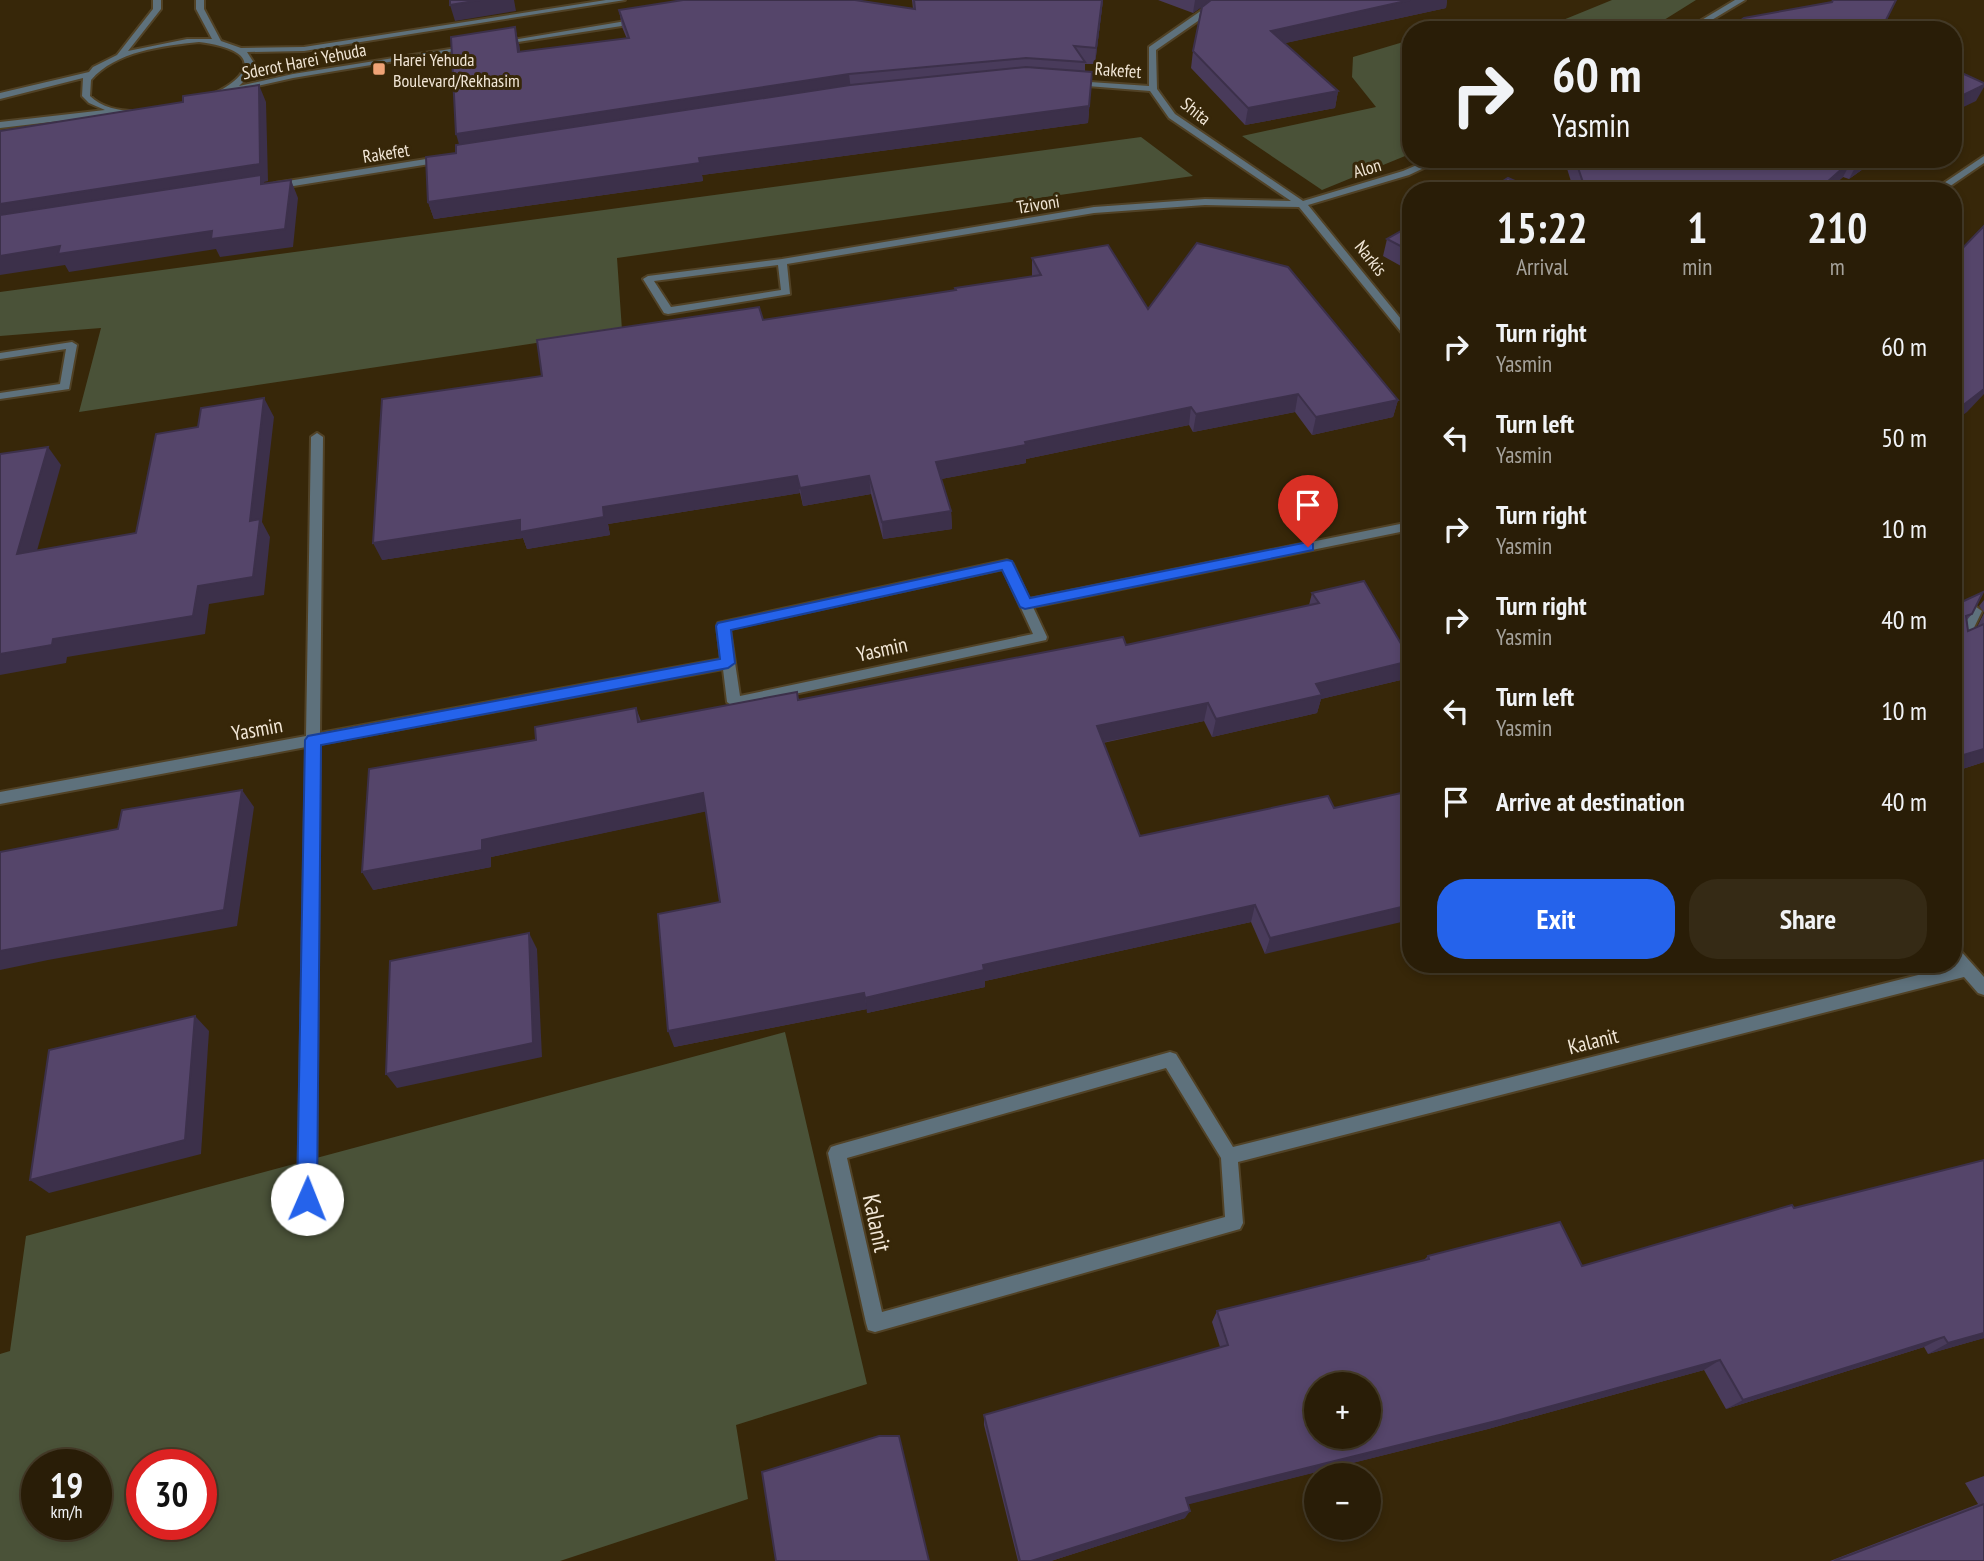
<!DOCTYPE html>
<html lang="en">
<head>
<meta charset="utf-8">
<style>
	body { margin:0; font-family:"PT Sans Narrow",sans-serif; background:#352a15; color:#f1f3f6; height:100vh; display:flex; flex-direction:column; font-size:26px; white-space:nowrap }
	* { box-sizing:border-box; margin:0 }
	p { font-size:23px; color:#a5a29b }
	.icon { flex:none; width:38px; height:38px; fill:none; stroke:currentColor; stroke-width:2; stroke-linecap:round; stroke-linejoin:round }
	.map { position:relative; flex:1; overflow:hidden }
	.details { position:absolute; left:1402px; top:182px; width:560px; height:791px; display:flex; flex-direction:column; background:#291d07; border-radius:28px; box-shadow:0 4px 10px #0003,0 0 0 2px #453b28 }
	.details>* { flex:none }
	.banner { position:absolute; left:1402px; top:21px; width:560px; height:147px; border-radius:28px; box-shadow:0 4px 10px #0003,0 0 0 2px #453b28; background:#291d07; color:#f1f3f6; overflow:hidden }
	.fabs { position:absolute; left:1304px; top:1372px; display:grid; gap:14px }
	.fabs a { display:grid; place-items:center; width:77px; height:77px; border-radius:50%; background:#291d07; box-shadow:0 4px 10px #0003,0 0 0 2px #453b28; font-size:35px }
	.speed { position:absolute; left:21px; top:1449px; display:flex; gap:14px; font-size:35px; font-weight:700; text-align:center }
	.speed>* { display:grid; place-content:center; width:91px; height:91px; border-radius:50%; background:#291d07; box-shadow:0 4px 10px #0003,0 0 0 2px #453b28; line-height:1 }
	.speed small { font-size:18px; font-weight:400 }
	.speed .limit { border:10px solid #d22; background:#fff; color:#111 }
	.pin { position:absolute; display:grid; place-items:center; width:60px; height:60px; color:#fff; margin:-72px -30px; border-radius:50% 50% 50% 0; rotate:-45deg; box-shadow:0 0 7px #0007 }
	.pin .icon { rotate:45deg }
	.me { position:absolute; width:77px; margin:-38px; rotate:1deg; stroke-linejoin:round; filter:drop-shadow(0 0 5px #0008) }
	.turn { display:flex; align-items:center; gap:24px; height:147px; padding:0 35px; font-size:32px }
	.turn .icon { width:91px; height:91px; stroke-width:2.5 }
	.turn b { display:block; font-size:49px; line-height:60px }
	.eta { display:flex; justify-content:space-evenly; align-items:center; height:119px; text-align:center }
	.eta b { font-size:42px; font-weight:700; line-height:49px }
	.action { display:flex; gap:14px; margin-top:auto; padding:14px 35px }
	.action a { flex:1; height:80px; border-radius:28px; background:#2563eb; color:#fff; font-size:28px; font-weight:700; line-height:80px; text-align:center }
	.action a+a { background:#352a15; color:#f1f3f6 }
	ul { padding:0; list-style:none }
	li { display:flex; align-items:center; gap:21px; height:91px; padding:0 35px }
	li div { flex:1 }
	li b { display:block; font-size:26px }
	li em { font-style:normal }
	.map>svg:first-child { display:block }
</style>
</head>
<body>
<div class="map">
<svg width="1984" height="1561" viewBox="0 0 1984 1561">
	<rect width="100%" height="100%" fill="#372709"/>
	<g fill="#4a5238" fill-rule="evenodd">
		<polygon points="1612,0 1696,0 1648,30 1491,30 1563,20"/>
		<polygon points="1410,40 1410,154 1322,190 1242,136 1376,107 1352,77 1353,57"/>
		<polygon points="1141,137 1193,176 617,258 622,330 79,412 101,328 0,336 0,292"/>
		<path d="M785 1032 867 1384 736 1425 748 1499 560 1561H0V1354L10 1351 26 1236ZM37 1465H96V1524H37ZM142 1465H201V1524H142Z"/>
	</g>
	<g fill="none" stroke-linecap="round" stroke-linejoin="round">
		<defs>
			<g id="minor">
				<path d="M1221 0H1235L1221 5 1156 50 1157 89 1175 114 1303 201 1403 171 1431 159H1443L1409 175 1308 205 1410 330V339L1406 338 1299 207 1205 205 1094 213 787 264 790 294 668 314 664 313 643 279 648 276 782 259 1094 207 1205 199 1291 201 1169 118 1150 91 1075 85 1071 83 1075 81 1149 86V47L1215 1ZM778 265 781 290 671 307 654 281Z"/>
				<polygon points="1735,0 1745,0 1695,30 1685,30"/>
				<polygon points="445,156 449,159 448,161 275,189 270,186 275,183"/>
				<polygon points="1984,156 1984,163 1943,191 1932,191"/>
				<polygon points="72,342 77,345 69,389 0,399 0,393 60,384 66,349 0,359 0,353"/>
				<path d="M317 433 323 437 320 733 721 659 717 626 718 623 1007 560 1013 564 1029 599 1410 522V530L1033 607 1047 637 1046 640 734 707 727 702 723 669 320 744 316 1199 313 1205 307 1208 301 1205 298 1199 306 747 0 804V792L306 736 311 437ZM1003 569 1033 634 740 696 730 629Z"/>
				<polygon points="1976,607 1982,611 1969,638 1968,641 1953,648 1953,637 1958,635 1972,608"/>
				<path d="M1953 946 1958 948 1984 977V995L1978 993 1964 977 1238 1162 1243 1223 1240 1229 875 1332 868 1330 866 1323 828 1153 831 1147 837 1145 1170 1052 1176 1054 1233 1147 1954 966ZM1166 1068 1221 1158 1225 1217 882 1312 847 1158Z"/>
			</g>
			<g id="tertiary">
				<path d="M153 0H161V9L128 51 187 39H212L196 9V0H204V9L221 41 241 48 304 47 606 0H625L304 51 247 52 254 63 253 72 239 86 293 74 469 46 473 48 293 78 231 92 202 105 169 113 139 116 114 112 110 115 0 128V122L105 110 89 103 82 96 83 78 0 99V93L89 72 93 67 117 55 153 9ZM199 42C331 59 140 146 90 96L91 80C116 51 162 46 199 42Z"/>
				<polygon points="638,19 641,19 641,23 499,45 495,43"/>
			</g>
		</defs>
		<use href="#minor" stroke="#514226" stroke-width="4"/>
		<use href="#tertiary" stroke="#514226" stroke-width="4"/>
		<use href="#minor" fill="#5e717c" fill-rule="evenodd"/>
		<use href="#tertiary" fill="#5e717c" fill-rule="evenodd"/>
	</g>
	<g fill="#493b5b">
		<polygon points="912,0 1103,0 1095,64 1085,64 1085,71 1092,72 1088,123 702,175 703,181 434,219 428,202 456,153 459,145 519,44 520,52 627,39 622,27 619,10 913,9"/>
		<polygon points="1158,0 1447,0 1446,8 1285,43 1338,91 1335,108 1245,125 1191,68 1193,51 1201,7 1193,13"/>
		<polygon points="1564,159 1877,159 1849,179 1843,177 1827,191 1574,191"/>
		<polygon points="1410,226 1410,271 1383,256 1387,239"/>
		<polygon points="1032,258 1148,309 1398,400 1393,417 1312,435 1295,412 1193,432 1189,425 1026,459 1026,463 941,479 951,511 952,529 883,539 871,494 803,506 800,493 608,524 610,535 527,549 523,538 382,560 542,376 763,320 955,290 955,288 1032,277"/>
		<polygon points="1312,593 1405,679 1321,699 1317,713 1212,737 1204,721 1103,743 1140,836 1328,796 1265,954 1251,922 985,981 985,987 867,1013 867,1009 674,1047 720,902 706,811 491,857 491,867 373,890 536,740 636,708 641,721 798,700 1126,645 1309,605"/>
		<polygon points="1984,600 1984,612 1979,606"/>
		<polygon points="1953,606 1972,614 1967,620 1968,631 1977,627 1984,613 1984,762 1953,772"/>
		<polygon points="1736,964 1781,964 1743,974"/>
		<polygon points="1794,1208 1984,1338 1928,1354 1924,1347 1726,1409 1704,1370 1488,1429 1188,1504 1185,1518 1051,1561 1018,1561 984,1425 984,1415 1220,1347 1212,1322 1217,1311 1424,1260 1428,1256 1582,1266"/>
		<polygon points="1984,1476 1984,1561 1830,1561 1978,1504 1965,1483"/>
	</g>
	<g fill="#3c304a">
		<polygon points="480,0 514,0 516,11 455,21 450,5"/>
		<polygon points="1102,0 1103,0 1095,64 1096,48"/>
		<polygon points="1195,0 1212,0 1193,13"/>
		<polygon points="1410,0 1447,0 1446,8 1268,47 1271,31"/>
		<polygon points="515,27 519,44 522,69 518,52"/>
		<polygon points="1092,72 1088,123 702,175 703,181 434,219 428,202 699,158"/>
		<polygon points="849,74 851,90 461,151 456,134"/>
		<polygon points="259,85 266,102 268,181 264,182 268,193 0,223 0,204"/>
		<polygon points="1984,85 1984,87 1976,101 1953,112 1953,100"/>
		<polygon points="1338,91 1335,108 1245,125 1248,108"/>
		<polygon points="1862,159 1877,159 1849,179 1858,162"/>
		<polygon points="1852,160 1843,177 1827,191 1817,191"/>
		<polygon points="291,180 298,198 293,247 220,257 216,249 69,272 65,265 0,275 0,256"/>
		<polygon points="1984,389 1984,394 1967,412 1953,422 1953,413"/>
		<polygon points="1298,394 1295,412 1193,432 1196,414"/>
		<polygon points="264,398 274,417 262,522 270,537 264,595 209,604 205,634 67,657 66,663 0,675 0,654 53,639 198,586 250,521"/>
		<polygon points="1398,400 1393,417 1312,435 1316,417"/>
		<polygon points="1191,407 1189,425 1026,459 1026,463 936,480 936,462 1025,442"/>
		<polygon points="48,447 61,465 31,572 17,554"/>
		<polygon points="797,476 800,493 608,524 610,535 527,549 523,538 382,560 373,543"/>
		<polygon points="869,476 871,494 803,506 800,488"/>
		<polygon points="951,511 952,529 883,539 882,522"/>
		<polygon points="1410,661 1405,679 1321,699 1317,713 1212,737 1216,719 1316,684"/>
		<polygon points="1208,703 1204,721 1095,744 1097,726"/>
		<polygon points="1984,749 1984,762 1953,772 1953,758"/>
		<polygon points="242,790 254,807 237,926 48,960 0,970 0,951 31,944"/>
		<polygon points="703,793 708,811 491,857 491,867 373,890 362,872 482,840"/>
		<polygon points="1255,905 1251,922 985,981 985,987 867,1013 865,998 983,965"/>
		<polygon points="1410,905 1410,920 1265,954 1270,938"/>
		<polygon points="529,933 537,949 542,1057 397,1088 386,1074"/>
		<polygon points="1751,964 1781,964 1743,974"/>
		<polygon points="864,993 867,1009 674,1047 668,1031"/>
		<polygon points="195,1016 209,1031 201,1154 49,1193 30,1180"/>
		<polygon points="1984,1333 1984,1338 1928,1354 1948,1343"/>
		<polygon points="1944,1337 1924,1347 1726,1409 1743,1400"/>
		<polygon points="1720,1360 1704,1370 1488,1429 1182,1506 1186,1498"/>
		<polygon points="1190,1511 1185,1518 1051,1561 1031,1561"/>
	</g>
	<g fill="#55456a" stroke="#3c304a" stroke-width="2" fill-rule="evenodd">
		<polygon points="450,0 480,0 450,5"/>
		<polygon points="683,0 855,0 915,9 914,0 1102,0 1096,48 1074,46 1085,62 1026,58 849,74 456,134 451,37 515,27 518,52 629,38 619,10"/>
		<polygon points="1211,0 1410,0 1271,31 1338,91 1248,108 1193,51 1202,7"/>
		<polygon points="1833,0 1896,0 1881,30 1728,30 1744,18 1832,2"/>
		<polygon points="1026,67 1092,72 1089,106 699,158 700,163 428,202 426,157 456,153 456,145 850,85"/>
		<polygon points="1953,69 1984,83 1984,85 1953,100"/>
		<polygon points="259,85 260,164 0,204 0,131 183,102 183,96"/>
		<polygon points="1575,159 1862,159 1858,162 1852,160 1817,191 1586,191"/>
		<polygon points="261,175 261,184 291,180 285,229 211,239 212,231 58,254 60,246 0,256 0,215"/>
		<polygon points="1508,178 1538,191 1488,191"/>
		<polygon points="1410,226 1410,251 1387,239"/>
		<polygon points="1984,226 1984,389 1953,413 1953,258"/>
		<polygon points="1197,243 1288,267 1398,400 1316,417 1298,394 1196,414 1191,407 1025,442 1026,445 936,462 951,511 882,522 869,476 800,488 797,476 603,507 604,517 520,532 520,520 373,543 382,399 542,376 537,340 759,307 763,320 956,290 955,288 1041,275 1032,258 1108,245 1148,309"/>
		<polygon points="264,398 250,521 260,519 253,577 198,586 193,616 53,639 52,645 0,654 0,454 48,447 17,554 136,533 156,434 198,427 201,408"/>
		<polygon points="1364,581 1410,659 1410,661 1316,684 1322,695 1216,719 1208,703 1097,726 1140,836 1328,796 1334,808 1410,791 1410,905 1270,938 1255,905 983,965 984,970 865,998 864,993 668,1031 658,914 720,902 703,793 482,840 482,850 362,872 369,769 536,740 535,727 636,708 638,722 797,692 798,700 1123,637 1126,645 1319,603 1312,593"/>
		<polygon points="1983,592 1972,614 1966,616 1968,631 1984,624 1984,749 1953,758 1953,606"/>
		<polygon points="242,790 224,910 0,951 0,852 118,829 122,810"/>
		<polygon points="529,933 533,1043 386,1074 390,961"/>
		<polygon points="195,1016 185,1140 30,1180 49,1050"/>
		<path d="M1984 1160V1333L1948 1343 1944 1337 1743 1400 1720 1360 1500 1420 1186 1498 1190 1511 1031 1561H1020L984 1415 1228 1345 1217 1311 1429 1259 1428 1256 1560 1222 1582 1266 1792 1205 1794 1208ZM1316 1384H1368V1437H1316Z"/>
		<polygon points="879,1436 899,1436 929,1561 776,1561 762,1472"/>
		<polygon points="1984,1504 1984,1561 1834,1561"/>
	</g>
	<polygon fill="#2563eb" stroke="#184099" stroke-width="2" points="1308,542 1313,544 1313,550 1025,609 1020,607 1002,570 731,630 735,663 728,668 321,745 317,1199 314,1205 307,1208 300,1205 297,1199 305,740 308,736 720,659 716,626 718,623 1007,560 1012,561 1030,598"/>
	<rect fill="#efa376" stroke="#372709" stroke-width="2.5" x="372" y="62" width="14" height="14" rx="3.5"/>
	<g text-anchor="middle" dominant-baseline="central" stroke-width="6" stroke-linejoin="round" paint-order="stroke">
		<g font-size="18" fill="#f1e6d6" stroke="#372709" text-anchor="start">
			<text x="393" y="59">Harei Yehuda<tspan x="393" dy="21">Boulevard/Rekhasim</tspan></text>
		</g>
		<g font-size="18" fill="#f1e6d6" stroke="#372709">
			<text transform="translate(304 61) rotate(-11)">Sderot Harei Yehuda</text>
			<text transform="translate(1118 70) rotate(4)">Rakefet</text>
			<text transform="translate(1196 111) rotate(38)">Shita</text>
			<text transform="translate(386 153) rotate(-9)">Rakefet</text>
			<text transform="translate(1367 168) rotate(-16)">Alon</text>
			<text transform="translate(1038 204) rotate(-9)">Tzivoni</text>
			<text transform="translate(1371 258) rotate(51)">Narkis</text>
		</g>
		<g font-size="21" fill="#f1e6d6" stroke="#372709">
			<text transform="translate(882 649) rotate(-12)">Yasmin</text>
			<text transform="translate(257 729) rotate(-10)">Yasmin</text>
			<text transform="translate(1593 1041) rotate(-14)">Kalanit</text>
		</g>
		<g font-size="24" fill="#f1e6d6" stroke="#372709">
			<text transform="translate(877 1223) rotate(78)">Kalanit</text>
		</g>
	</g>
</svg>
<div class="fabs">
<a>+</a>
<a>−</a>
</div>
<div class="speed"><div>19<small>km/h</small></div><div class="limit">30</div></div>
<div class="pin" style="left:1308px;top:547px;background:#d93025"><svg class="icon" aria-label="arrive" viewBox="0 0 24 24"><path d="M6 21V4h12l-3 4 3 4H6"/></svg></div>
<svg class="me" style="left:307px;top:1199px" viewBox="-20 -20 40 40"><circle r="19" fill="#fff"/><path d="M0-13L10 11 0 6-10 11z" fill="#2563eb"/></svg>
<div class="banner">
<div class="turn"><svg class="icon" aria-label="right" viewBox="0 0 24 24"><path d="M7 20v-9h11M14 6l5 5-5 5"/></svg><div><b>60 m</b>Yasmin</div></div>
</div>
<section class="details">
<div class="eta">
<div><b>15:22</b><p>Arrival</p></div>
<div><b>1</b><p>min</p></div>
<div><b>210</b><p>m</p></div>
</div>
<ul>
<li><svg class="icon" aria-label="right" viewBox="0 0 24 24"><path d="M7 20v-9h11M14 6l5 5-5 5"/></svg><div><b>Turn right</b><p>Yasmin</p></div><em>60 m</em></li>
<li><svg class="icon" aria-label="left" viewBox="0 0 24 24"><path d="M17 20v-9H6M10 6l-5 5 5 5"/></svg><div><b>Turn left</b><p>Yasmin</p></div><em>50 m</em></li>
<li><svg class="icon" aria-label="right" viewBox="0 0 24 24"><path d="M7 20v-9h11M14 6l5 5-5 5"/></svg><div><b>Turn right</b><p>Yasmin</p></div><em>10 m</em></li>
<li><svg class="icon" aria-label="right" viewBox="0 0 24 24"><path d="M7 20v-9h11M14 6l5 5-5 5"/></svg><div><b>Turn right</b><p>Yasmin</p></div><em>40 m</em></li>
<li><svg class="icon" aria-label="left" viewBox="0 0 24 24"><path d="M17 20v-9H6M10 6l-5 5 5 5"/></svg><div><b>Turn left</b><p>Yasmin</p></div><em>10 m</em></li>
<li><svg class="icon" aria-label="arrive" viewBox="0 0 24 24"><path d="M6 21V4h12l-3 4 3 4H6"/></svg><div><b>Arrive at destination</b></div><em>40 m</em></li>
</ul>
<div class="action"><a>Exit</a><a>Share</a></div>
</section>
</div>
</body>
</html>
